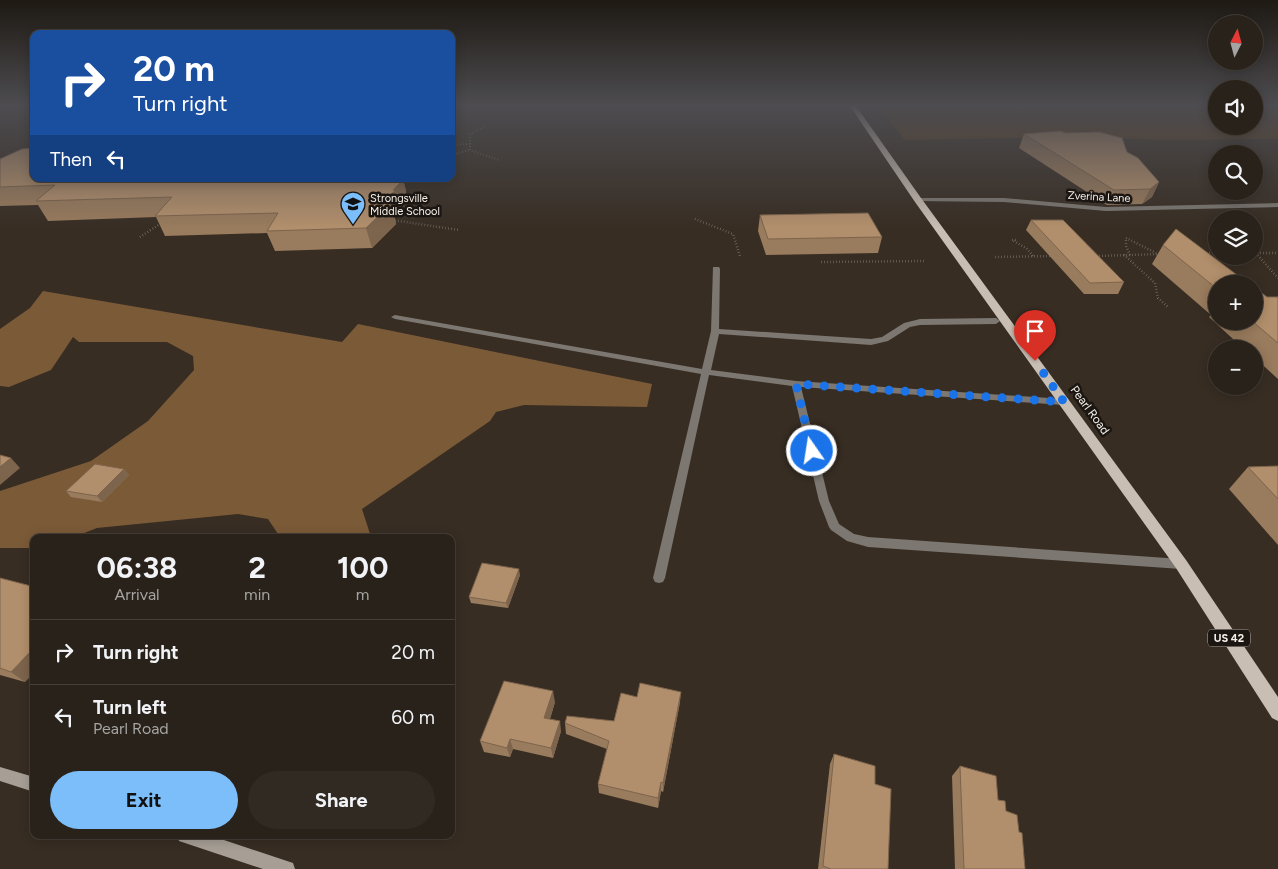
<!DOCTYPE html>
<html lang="en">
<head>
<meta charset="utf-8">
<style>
	body { margin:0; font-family:Figtree,sans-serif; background:#312a23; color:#f1f3f6; height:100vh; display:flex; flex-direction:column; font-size:19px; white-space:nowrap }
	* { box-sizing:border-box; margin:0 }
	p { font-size:16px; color:#a5a4a2 }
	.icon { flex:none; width:28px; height:28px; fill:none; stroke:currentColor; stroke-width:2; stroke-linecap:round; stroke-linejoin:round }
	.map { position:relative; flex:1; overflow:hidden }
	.side { position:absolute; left:30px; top:534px; width:425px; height:305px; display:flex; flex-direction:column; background:#29221a; border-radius:10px; box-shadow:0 2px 12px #0003,0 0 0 1px #453f39 }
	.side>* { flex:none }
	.hud { position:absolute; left:30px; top:30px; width:425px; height:152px; border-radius:10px; box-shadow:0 2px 12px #0003,0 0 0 1px #453f39; background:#1a4fa0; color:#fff; overflow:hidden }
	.needle { width:32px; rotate:6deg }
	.tools { position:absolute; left:1208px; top:15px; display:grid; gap:10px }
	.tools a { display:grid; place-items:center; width:55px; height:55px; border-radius:50%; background:#29221a; box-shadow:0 2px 12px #0003,0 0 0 1px #453f39; font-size:25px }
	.pin { position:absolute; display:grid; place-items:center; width:42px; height:42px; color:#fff; margin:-51px -21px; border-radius:50% 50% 50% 0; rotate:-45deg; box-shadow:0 0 5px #0007 }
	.pin .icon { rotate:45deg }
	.me { position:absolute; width:55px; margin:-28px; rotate:347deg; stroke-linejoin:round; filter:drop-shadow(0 0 4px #0008) }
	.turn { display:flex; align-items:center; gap:18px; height:105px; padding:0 20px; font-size:22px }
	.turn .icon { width:65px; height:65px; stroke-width:2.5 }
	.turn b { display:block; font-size:35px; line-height:42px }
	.then { display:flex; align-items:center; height:48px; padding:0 20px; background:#0003; gap:10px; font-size:19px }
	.eta { display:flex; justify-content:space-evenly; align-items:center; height:85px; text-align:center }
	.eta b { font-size:30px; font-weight:700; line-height:35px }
	.button { display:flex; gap:10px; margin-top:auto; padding:10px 20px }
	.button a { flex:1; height:58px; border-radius:30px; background:#7cbef9; color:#111; font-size:20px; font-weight:700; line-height:58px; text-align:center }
	.button a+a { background:#312a23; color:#f1f3f6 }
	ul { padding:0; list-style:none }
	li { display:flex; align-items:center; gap:15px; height:65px; padding:0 20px; border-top:1px solid #453f39 }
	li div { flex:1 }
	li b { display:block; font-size:19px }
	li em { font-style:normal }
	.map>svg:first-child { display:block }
</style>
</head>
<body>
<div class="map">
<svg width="1278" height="869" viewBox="0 0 1278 869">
	<rect width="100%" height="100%" fill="#372d23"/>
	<polygon fill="#543819" points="878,106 1216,106 1216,126 1254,126 1254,106 1278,106 1278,139 1166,140 1077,137 905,140"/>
	<polygon fill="#7b5a38" points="43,291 342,342 358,324 652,384 647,407 524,405 496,412 490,421 362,509 371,537 280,537 268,519 238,514 97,528 74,537 34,538 34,548 0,548 0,491 91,461 148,421 194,370 193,356 167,342 79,342 73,337 51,370 9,387 0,386 0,329 30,308"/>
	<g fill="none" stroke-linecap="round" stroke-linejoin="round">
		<g stroke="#8c837a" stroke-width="2" stroke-dasharray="0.5 2.5" stroke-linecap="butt">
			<polyline points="486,126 470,134 470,150 499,160"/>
			<polyline points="451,145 470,144"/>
			<polyline points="451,155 470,150"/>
		</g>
		<g stroke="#8c837a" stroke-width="2.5" stroke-dasharray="0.5 2.5" stroke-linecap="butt">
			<polyline points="399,210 404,205"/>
			<polyline points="695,219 733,234 740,256"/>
			<polyline points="392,220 459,230"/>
			<polyline points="140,237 163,222"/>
			<polyline points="1016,240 1012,240 1026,248 1033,256"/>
			<polyline points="1206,253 1216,253"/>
			<polyline points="1254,253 1278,253"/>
			<polyline points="1256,253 1278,278"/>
			<polyline points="1124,255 1155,283 1158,298 1169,308"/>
			<polyline points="1130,255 1126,246 1126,238 1156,253"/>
			<polyline points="1096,256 1162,254"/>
			<polyline points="995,257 1052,256"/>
			<polyline points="821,262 925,261"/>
		</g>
		<polygon fill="#7c7771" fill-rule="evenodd" points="713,267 719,267 720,269 719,329 871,339 882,337 904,323 920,319 996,318 1000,321 996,324 920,325 910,327 888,341 871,345 719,334 711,370 796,381 1064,399 1069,402 1064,405 801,387 829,501 839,524 854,534 868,537 1181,559 1185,561 1187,564 1185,567 1181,569 868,547 847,541 831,530 829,527 819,501 792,386 709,375 665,578 663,582 659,583 655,582 653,578 701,374 395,319 391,317 395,315 702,369 711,331"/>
		<polygon fill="#7c7771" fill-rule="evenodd" points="918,198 1004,198 1106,207 1278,203 1278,207 1106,211 1004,202 916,201 915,200"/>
		<g fill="#a79f96" fill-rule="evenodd">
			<polygon points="0,767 34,777 34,792 0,781"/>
			<polygon points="177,835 209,835 293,863 295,869 263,869 179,841"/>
		</g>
		<polygon fill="#c9beb3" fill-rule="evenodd" points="850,106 856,106 921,198 1186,560 1278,697 1278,721 1272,718 1176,568 915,202"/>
	</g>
	<g fill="#997b5d">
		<polygon points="1024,134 1127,152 1159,182 1152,197 1142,204 1107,205 1019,148"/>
		<polygon points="0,159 34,179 403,179 406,191 406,201 400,207 401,209 394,215 396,224 372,248 275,251 267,233 165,236 156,217 48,221 38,205 0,206"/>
		<polygon points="760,215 882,237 878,253 766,255 758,231"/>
		<polygon points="1031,220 1124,282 1118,294 1084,294 1026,230"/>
		<polygon points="1163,245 1216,284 1216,321 1254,321 1267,297 1278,297 1278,379 1254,357 1254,349 1244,349 1209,317 1211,315 1152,264"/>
		<polygon points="1278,466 1278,545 1229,489 1248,467"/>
		<polygon points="124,469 129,475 102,502 71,497 66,491"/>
		<polygon points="520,575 508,608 471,603 469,597"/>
		<polygon points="0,578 25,682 0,675"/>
		<polygon points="637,697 680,702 663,792 661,791 658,808 599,793 598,784 607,749 566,734 565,723 614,721"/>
		<polygon points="555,702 550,719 561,731 553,758 513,749 510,757 484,752 480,741"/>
		<polygon points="834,754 875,784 888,869 818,869 830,764"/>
		<polygon points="960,766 998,800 1019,832 1025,869 955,869 952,776"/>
	</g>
	<g fill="#7d644c">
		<polygon points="401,179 403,179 406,191 406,201 400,207 401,209 394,215 396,224 372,248 366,228 381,203 393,190"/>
		<polygon points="1159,182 1152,197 1142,204 1150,189"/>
		<polygon points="11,458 20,468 0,485 0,467"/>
		<polygon points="124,469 129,475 102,502 97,496"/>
		<polygon points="519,569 520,575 508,608 506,603"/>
		<polygon points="34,648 34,673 25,682 11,672"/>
		<polygon points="553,691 555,702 547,728 544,718"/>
		<polygon points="681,692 680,702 663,792 663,783"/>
		<polygon points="560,721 561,731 553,758 551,748"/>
		<polygon points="510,739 513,749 510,757 507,748"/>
		<polygon points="661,782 661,791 658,808 658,798"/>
	</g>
	<g fill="#b28f6c" stroke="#7d644c">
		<polygon points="1060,131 1066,133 1099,132 1122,138 1127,152 1138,158 1159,182 1150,189 1114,190 1024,134"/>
		<polygon points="34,148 34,179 401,179 401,182 393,190 396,190 381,203 391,204 366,228 267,231 278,213 155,216 172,197 36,201 55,185 0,187 0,159 22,149"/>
		<polygon points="868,213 882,237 768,239 760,215"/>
		<polygon points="1031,220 1063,220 1124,282 1090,283"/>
		<polygon points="1176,229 1249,284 1216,284 1216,288 1163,245"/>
		<polygon points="1254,287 1267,297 1278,297 1278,343 1252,321 1254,321"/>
		<polygon points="0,455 11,458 0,467"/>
		<polygon points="95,464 124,469 97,496 66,491"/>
		<polygon points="1278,466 1278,499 1248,467"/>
		<polygon points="482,563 519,569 506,603 469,597"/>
		<polygon points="0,578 31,586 34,583 34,648 11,672 0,668"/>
		<polygon points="504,681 553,691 544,718 560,721 551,748 510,739 507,748 480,741"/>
		<polygon points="640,683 681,692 663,783 661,782 658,798 598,784 609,741 565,723 567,716 614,721 621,693 637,697"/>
		<polygon points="834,754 875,766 875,784 891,789 888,869 831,869 823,866"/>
		<polygon points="960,766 996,776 998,800 1005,801 1006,811 1017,815 1019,832 1022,833 1025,869 964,869"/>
	</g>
	<linearGradient id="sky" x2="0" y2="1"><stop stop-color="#1e1913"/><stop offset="0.46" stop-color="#4d4c50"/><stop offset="1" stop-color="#4d4c50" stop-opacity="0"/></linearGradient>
	<rect width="1278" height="228" fill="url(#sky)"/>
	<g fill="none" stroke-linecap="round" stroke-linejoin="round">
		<polyline stroke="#1a73e8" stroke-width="9" stroke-dasharray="0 16.2" points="812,451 796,384 1064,402 1035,361"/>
	</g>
	<defs>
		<symbol id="school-pin" viewBox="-11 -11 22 30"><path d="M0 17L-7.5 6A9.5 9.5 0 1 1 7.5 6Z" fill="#7cbef9" stroke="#1b1612"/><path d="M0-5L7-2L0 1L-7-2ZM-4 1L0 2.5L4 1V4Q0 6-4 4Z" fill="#111"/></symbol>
	</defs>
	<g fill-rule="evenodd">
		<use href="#school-pin" x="339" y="190" width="28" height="38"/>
	</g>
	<g text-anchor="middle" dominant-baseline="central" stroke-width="5" stroke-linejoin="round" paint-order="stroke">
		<g font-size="11" fill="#f8f1ea" stroke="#1b1612">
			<text transform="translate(1099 197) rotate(3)">Zverina Lane</text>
		</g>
		<g font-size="11" fill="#f8f1ea" stroke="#1b1612" text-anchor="start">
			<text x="370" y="198">Strongsville<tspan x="370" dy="13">Middle School</tspan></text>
		</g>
		<rect fill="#1b1612" stroke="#b6afa9" stroke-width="1" x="1208" y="629.5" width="42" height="17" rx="4"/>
		<g font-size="11" font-weight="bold" fill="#f8f1ea">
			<text x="1229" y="638">US 42</text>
		</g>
		<g font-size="12" fill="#f8f1ea" stroke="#1b1612">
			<text transform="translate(1090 410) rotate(54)">Pearl Road</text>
		</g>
	</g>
</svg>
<div class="tools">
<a><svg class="needle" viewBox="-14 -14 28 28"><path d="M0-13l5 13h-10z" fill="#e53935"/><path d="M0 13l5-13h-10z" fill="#a5a4a2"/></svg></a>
<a><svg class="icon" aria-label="sound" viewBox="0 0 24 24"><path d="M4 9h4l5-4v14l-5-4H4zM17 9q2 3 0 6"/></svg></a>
<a><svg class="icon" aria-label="search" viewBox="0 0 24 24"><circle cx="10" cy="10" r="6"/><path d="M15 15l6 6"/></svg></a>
<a><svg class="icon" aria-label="layers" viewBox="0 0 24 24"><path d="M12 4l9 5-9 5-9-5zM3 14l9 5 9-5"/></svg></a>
<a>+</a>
<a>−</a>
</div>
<div class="pin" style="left:1035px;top:361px;background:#d93025"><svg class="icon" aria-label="arrive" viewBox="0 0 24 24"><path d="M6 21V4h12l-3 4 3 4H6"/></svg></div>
<svg class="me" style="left:812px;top:451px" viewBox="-20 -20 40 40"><circle r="17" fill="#1a73e8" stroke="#fff" stroke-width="3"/><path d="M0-11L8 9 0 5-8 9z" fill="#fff"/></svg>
<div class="hud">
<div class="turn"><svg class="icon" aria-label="right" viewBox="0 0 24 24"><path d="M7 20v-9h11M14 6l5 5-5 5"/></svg><div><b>20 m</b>Turn right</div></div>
<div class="then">Then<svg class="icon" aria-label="left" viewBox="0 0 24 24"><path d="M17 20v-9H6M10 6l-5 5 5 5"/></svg></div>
</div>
<section class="side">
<div class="eta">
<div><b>06:38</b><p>Arrival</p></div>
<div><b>2</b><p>min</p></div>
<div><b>100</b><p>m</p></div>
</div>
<ul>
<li><svg class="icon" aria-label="right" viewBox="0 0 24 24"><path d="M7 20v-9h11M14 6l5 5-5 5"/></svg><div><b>Turn right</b></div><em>20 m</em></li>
<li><svg class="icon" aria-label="left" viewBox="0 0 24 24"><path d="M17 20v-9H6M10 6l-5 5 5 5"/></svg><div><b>Turn left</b><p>Pearl Road</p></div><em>60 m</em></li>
</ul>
<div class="button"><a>Exit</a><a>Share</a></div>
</section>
</div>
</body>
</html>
